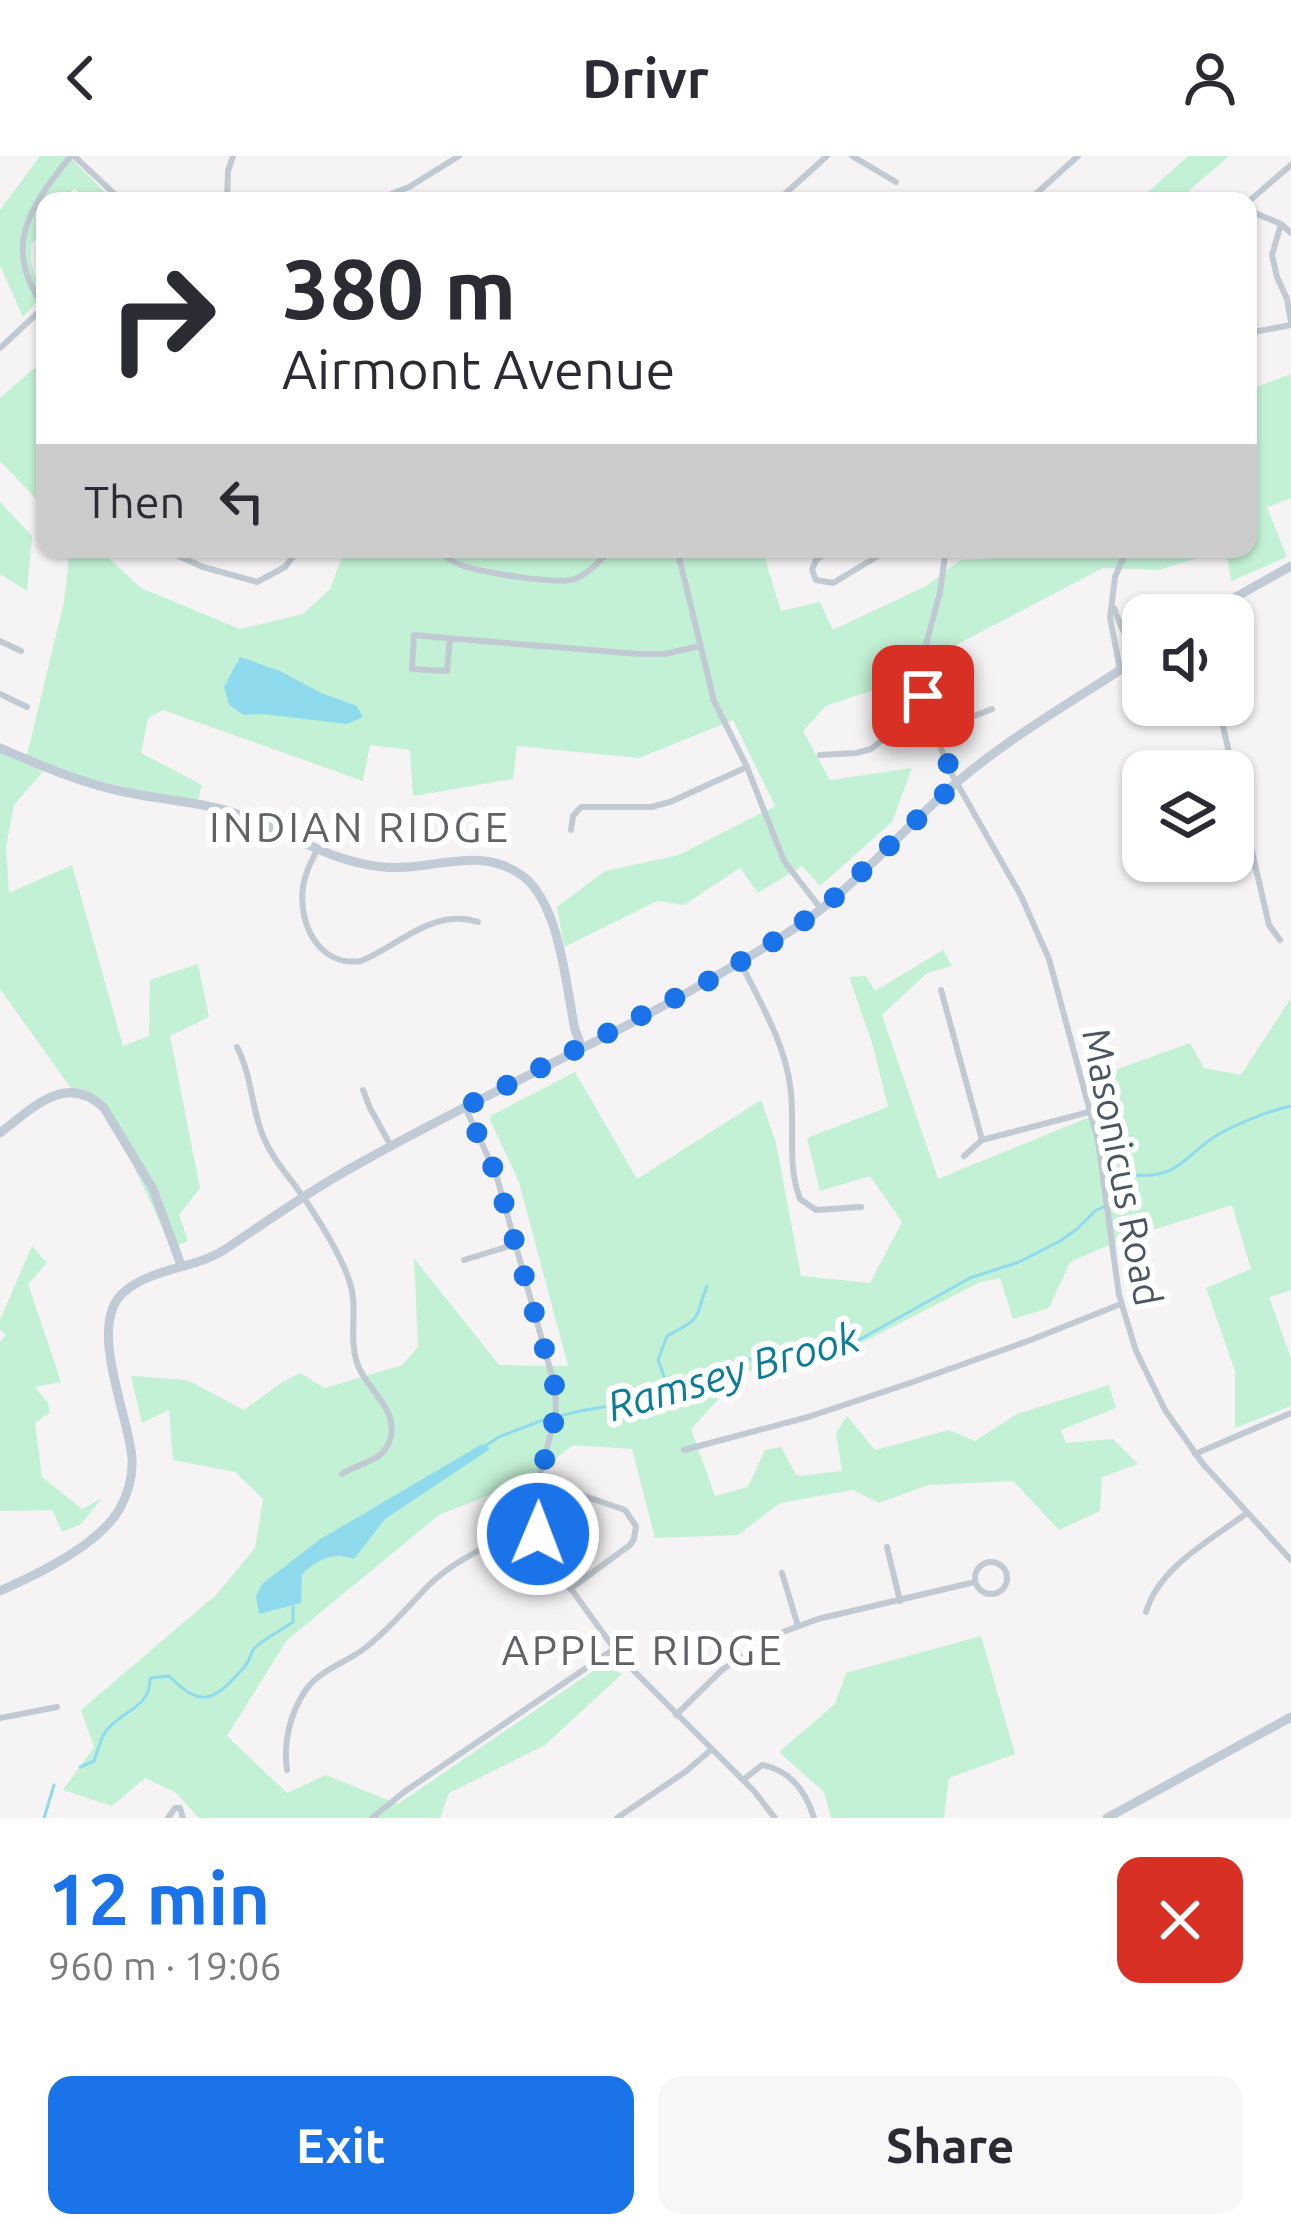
<!DOCTYPE html>
<html lang="en">
<head>
<meta charset="utf-8">
<style>
	body { margin:0; font-family:Ubuntu,sans-serif; background:#f7f7f7; color:#2b2b33; height:100vh; display:flex; flex-direction:column; font-size:45px; white-space:nowrap }
	* { box-sizing:border-box; margin:0 }
	p { font-size:39px; color:#7c7c81 }
	.icon { flex:none; width:66px; height:66px; fill:none; stroke:currentColor; stroke-width:2; stroke-linecap:round; stroke-linejoin:round }
	.map { position:relative; height:1662px; overflow:hidden }
	.drawer { display:flex; flex-direction:column; background:#fff; flex:1 }
	.drawer>* { flex:none }
	.top-card { position:absolute; left:36px; top:36px; width:1221px; height:366px; border-radius:24px; box-shadow:0 3px 9px #0004; background:#fff; color:#2b2b33; overflow:hidden }
	.buttons { position:absolute; left:1122px; top:438px; display:grid; gap:24px }
	.buttons a { display:grid; place-items:center; width:132px; height:132px; border-radius:24px; background:#fff; box-shadow:0 3px 9px #0004; font-size:60px }
	.pin { position:absolute; display:grid; place-items:center; width:102px; height:102px; color:#fff; margin:-51px; border-radius:24px; box-shadow:0 6px 18px #0006 }
	.me { position:absolute; width:132px; margin:-66px; rotate:1deg; stroke-linejoin:round; filter:drop-shadow(0 0 9px #0008) }
	.turn { display:flex; align-items:center; gap:42px; height:252px; padding:0 48px; font-size:54px }
	.turn .icon { width:156px; height:156px; stroke-width:2.5 }
	.turn b { display:block; font-size:84px; line-height:102px }
	.then { display:flex; align-items:center; height:114px; padding:0 48px; background:#0003; gap:24px; font-size:45px }
	.round { display:grid; place-items:center; flex:none; width:126px; height:126px; border-radius:24px; background:#f7f7f7 }
	.headline { display:flex; align-items:center; justify-content:space-between; height:204px; padding:0 48px }
	h1 { font-size:72px; font-weight:600; line-height:90px; color:#1a73e8 }
	.action { display:flex; gap:24px; margin-top:auto; padding:24px 48px }
	.action a { flex:1; height:138px; border-radius:24px; background:#1a73e8; color:#fff; font-size:48px; font-weight:600; line-height:138px; text-align:center }
	.action a+a { background:#f7f7f7; color:#2b2b33 }
	header { display:flex; justify-content:space-between; align-items:center; height:156px; padding:0 48px; background:#fff; font-size:54px; font-weight:600 }
	.map>svg:first-child { display:block }
</style>
</head>
<body>
<header><svg class="icon" aria-label="back" viewBox="0 0 24 24"><path d="M15 5l-7 7 7 7"/></svg>Drivr<svg class="icon" aria-label="person" viewBox="0 0 24 24"><circle cx="12" cy="8" r="4"/><path d="M4 21q1-7 8-7t8 7"/></svg></header>
<div class="map">
<svg width="1291" height="1662" viewBox="0 0 1291 1662">
	<rect width="100%" height="100%" fill="#f5f3f3"/>
	<g fill="#c3f1d5">
		<polygon points="40,0 68,0 114,45 88,45 74,32 64,45 45,45 45,70 31,89 31,107 41,140 23,161 0,109 0,54"/>
		<polygon points="1188,0 1229,0 1177,45 1138,45"/>
		<polygon points="45,203 45,352 0,305 0,242"/>
		<polygon points="1291,218 1291,342 1267,351 1287,401 1231,425 1226,393 1248,393 1248,234"/>
		<polygon points="0,346 32,380 27,435 0,418"/>
		<polygon points="70,393 99,393 141,432 240,473 303,458 330,433 345,393 762,393 781,455 820,446 833,474 928,429 960,404 1018,401 1028,393 1225,393 1159,414 1103,412 939,498 905,523 826,550 803,575 830,624 912,612 892,666 820,730 802,710 758,737 740,712 684,749 657,745 564,791 557,751 605,715 679,699 775,650 733,564 639,602 517,590 513,623 413,640 410,594 370,589 363,625 163,554 148,562 141,597 202,629 197,649 46,612 14,649 6,691 9,737 72,709 123,890 149,880 150,824 198,808 209,861 170,880 200,1032 179,1059 188,1085 172,1092 108,956 71,932 0,833 0,595 26,603 64,446"/>
		<polygon points="943,794 952,810 927,817 882,859 938,1023 1097,958 1087,924 1190,887 1204,912 1241,919 1291,842 1291,1134 1269,1141 1291,1202 1291,1250 1235,1272 1235,1215 1206,1132 1251,1113 1232,1049 1121,1084 1070,1106 1049,1152 1013,1163 1000,1122 980,1126 836,1200 743,1216 691,1273 715,1340 748,1331 765,1294 781,1291 797,1320 842,1315 836,1277 847,1260 875,1294 949,1274 975,1285 1017,1258 1109,1229 1116,1252 1061,1274 1066,1287 1113,1283 1138,1308 1102,1321 1100,1355 1059,1374 1013,1325 928,1329 879,1347 853,1334 780,1347 738,1379 655,1382 632,1293 573,1289 528,1324 439,1359 287,1484 227,1580 287,1637 326,1619 398,1648 603,1508 622,1518 545,1589 449,1637 440,1662 199,1662 175,1636 145,1622 112,1650 63,1634 94,1591 81,1554 217,1438 255,1392 263,1343 235,1316 173,1304 169,1254 142,1267 131,1220 187,1224 244,1254 281,1227 300,1217 325,1232 402,1209 418,1191 414,1102 499,1209 568,1210 519,1026 490,964 490,960 575,916 637,1023 761,944 776,987 801,1120 870,1127 902,1066 870,1020 820,1035 807,982 888,951 873,890 849,821 866,820 875,835"/>
		<polygon points="32,1090 47,1107 28,1128 61,1226 35,1231 48,1247 50,1257 35,1267 42,1321 82,1353 102,1342 81,1368 62,1376 52,1354 0,1355 0,1186 6,1179 0,1174 0,1164"/>
		<polygon points="981,1480 1015,1598 949,1622 944,1662 831,1662 824,1636 779,1596 835,1548 846,1517"/>
	</g>
	<g fill="#90daee">
		<polygon points="240,501 280,515 321,537 357,550 363,561 347,568 263,558 244,559 229,549 224,531"/>
		<path d="M482 1288 490 1293 385 1363 354 1403C334 1395 317 1404 302 1418L301 1447 259 1458 256 1440 262 1428 319 1384Z"/>
	</g>
	<g fill="none" stroke-linecap="round" stroke-linejoin="round">
		<g stroke="#90daee" stroke-width="3">
			<path d="M668 1231 658 1204 667 1180C704 1160 693 1166 707 1130"/>
			<path d="M482 1292 499 1281 540 1265 580 1255 646 1244 661 1240 674 1230 726 1214 754 1202H790L846 1191 970 1122 1019 1106 1060 1085 1077 1073 1095 1055 1119 1043 1136 1019C1180 1023 1186 997 1219 978 1243 965 1265 956 1291 950"/>
			<path d="M80 1611 94 1605C98 1595 100 1583 106 1575 122 1554 151 1552 150 1522L169 1520C203 1555 216 1543 245 1510 249 1506 250 1499 253 1494 262 1483 282 1474 293 1466V1451"/>
			<polyline points="44,1662 54,1629"/>
		</g>
		<g stroke="#c1cad2" stroke-width="6">
			<polyline points="74,0 122,45"/>
			<polyline points="852,0 896,26"/>
			<polyline points="657,43 661,45"/>
			<polyline points="227,45 228,15 233,0"/>
			<polyline points="374,45 409,31 459,0"/>
			<polyline points="777,45 827,0"/>
			<polyline points="1028,45 1078,0"/>
			<polyline points="1248,46 1291,9"/>
			<polyline points="1248,54 1281,68 1291,77"/>
			<polyline points="1281,68 1272,99 1277,121 1287,143 1291,166"/>
			<path d="M45 152C0 92 30 50 71 0"/>
			<polyline points="1248,177 1291,169"/>
			<polyline points="0,192 44,151"/>
			<polyline points="163,393 203,411 257,426 285,411 299,393"/>
			<path d="M437 393C444 400 451 406 461 409 480 416 557 429 575 423 590 417 601 403 612 393"/>
			<polyline points="677,393 714,545 747,611 784,705 821,753"/>
			<polyline points="831,393 816,404 812,414 816,424 833,427 883,397 863,397 854,393"/>
			<polyline points="946,393 940,436 923,500 921,520 925,552 950,615 1021,740 1049,803 1098,985 1119,1139 1136,1195 1165,1254 1203,1308 1291,1404"/>
			<polyline points="883,397 913,393"/>
			<path d="M1114 452C1120 469 1125 485 1143 490"/>
			<polyline points="450,482 447,515 412,513 414,479 434,481 639,498 665,498 700,490"/>
			<polyline points="0,485 21,495"/>
			<polyline points="949,513 952,546 958,555 974,560 992,553"/>
			<polyline points="1120,514 1110,461 1115,421 1127,393"/>
			<polyline points="0,538 27,551"/>
			<polyline points="1218,549 1269,769 1280,784"/>
			<polyline points="820,599 856,597 871,593 914,558 952,546"/>
			<polyline points="571,674 573,660 581,651 651,651 670,646 747,611"/>
			<path d="M317 694C311 706 305 717 303 731 298 768 319 811 361 805 398 790 434 751 478 766"/>
			<path d="M740 805C759 845 784 885 790 929 796 967 786 1006 800 1043L816 1054 861 1051"/>
			<polyline points="941,834 982,984"/>
			<path d="M237 891C252 920 251 951 263 980 273 1005 290 1021 304 1042 320 1066 340 1097 349 1124 359 1151 348 1179 357 1207 365 1232 397 1251 391 1280 385 1307 361 1305 342 1318"/>
			<polyline points="363,934 370,952 391,990"/>
			<polyline points="465,951 496,1018 555,1231 556,1258 535,1336 535,1365 543,1394 621,1502 754,1635 775,1662"/>
			<polyline points="964,1000 982,984 1089,956"/>
			<polyline points="464,1104 516,1088"/>
			<polyline points="684,1294 808,1261 910,1227 1028,1185 1121,1148"/>
			<polyline points="1195,1298 1291,1257"/>
			<polyline points="538,1324 625,1354 636,1370 634,1383 630,1389 570,1433"/>
			<polyline points="887,1391 900,1445"/>
			<circle cx="991" cy="1422" r="16"/>
			<polyline points="782,1417 798,1470"/>
			<path d="M1146 1456C1159 1411 1211 1384 1247 1357"/>
			<polyline points="676,1559 723,1513 783,1476 818,1463 975,1426"/>
			<polyline points="0,1562 57,1551"/>
			<path d="M287 1614C283 1586 290 1558 305 1535 319 1514 346 1507 365 1492 390 1473 409 1449 431 1427 460 1400 500 1384 536 1369"/>
			<path d="M743 1624 762 1609C790 1614 806 1636 814 1662"/>
			<polyline points="168,1662 175,1652 180,1652 183,1662"/>
			<polyline points="372,1662 404,1636 614,1493"/>
			<polyline points="617,1662 685,1616 711,1594"/>
		</g>
		<g stroke="#c1cbd6" stroke-width="9">
			<polyline points="1204,459 1291,410"/>
			<path d="M0 592C40 609 78 626 120 635 159 644 200 645 237 658 287 675 329 706 383 711 432 716 480 687 524 721 560 750 566 830 575 874L582 892"/>
			<path d="M0 977C32 953 66 915 104 952L153 1033 181 1109"/>
			<path d="M0 1435C38 1418 97 1390 119 1354 128 1338 133 1320 132 1302 129 1260 86 1168 124 1136 151 1112 194 1113 224 1094 269 1064 314 1032 362 1006 478 940 601 888 716 820 755 797 795 775 830 746 874 709 912 665 956 627 1012 579 1082 540 1143 499"/>
			<polyline points="1107,1662 1291,1561"/>
		</g>
	</g>
	<g fill="none" stroke-linecap="round" stroke-linejoin="round">
		<path stroke="#1a73e8" stroke-width="21" stroke-dasharray="0 37.8" d="M538 1378C527 1324 561 1283 555 1231L496 1018 465 951 712 823 791 775 834 742 957 626 931 572 923 540"/>
	</g>
	<g text-anchor="middle" dominant-baseline="central" stroke-width="12" stroke-linejoin="round" paint-order="stroke">
		<g font-size="39" fill="#4a5661" stroke="#fff">
			<text transform="translate(1123 1011) rotate(79)">Masonicus Road</text>
		</g>
		<g font-size="42" letter-spacing="3" fill="#5f6368" stroke="#fff">
			<text x="360" y="670">INDIAN RIDGE</text>
			<text x="643" y="1493">APPLE RIDGE</text>
		</g>
		<g font-size="42" font-style="italic" fill="#0c7c9b" stroke="#fff">
			<text transform="translate(733 1215) rotate(-16)">Ramsey Brook</text>
		</g>
	</g>
</svg>
<div class="buttons">
<a><svg class="icon" aria-label="sound" viewBox="0 0 24 24"><path d="M4 9h4l5-4v14l-5-4H4zM17 9q2 3 0 6"/></svg></a>
<a><svg class="icon" aria-label="layers" viewBox="0 0 24 24"><path d="M12 4l9 5-9 5-9-5zM3 14l9 5 9-5"/></svg></a>
</div>
<div class="pin" style="left:923px;top:540px;background:#d93025"><svg class="icon" aria-label="arrive" viewBox="0 0 24 24"><path d="M6 21V4h12l-3 4 3 4H6"/></svg></div>
<svg class="me" style="left:538px;top:1378px" viewBox="-20 -20 40 40"><circle r="17" fill="#1a73e8" stroke="#fff" stroke-width="3"/><path d="M0-11L8 9 0 5-8 9z" fill="#fff"/></svg>
<div class="top-card">
<div class="turn"><svg class="icon" aria-label="right" viewBox="0 0 24 24"><path d="M7 20v-9h11M14 6l5 5-5 5"/></svg><div><b>380 m</b>Airmont Avenue</div></div>
<div class="then">Then<svg class="icon" aria-label="left" viewBox="0 0 24 24"><path d="M17 20v-9H6M10 6l-5 5 5 5"/></svg></div>
</div>
</div>
<section class="drawer">
<div class="headline"><div><h1>12 min</h1><p>960 m · 19:06</p></div><a class="round" style="background:#d93025;color:#fff"><svg class="icon" aria-label="close" viewBox="0 0 24 24"><path d="M6 6l12 12M18 6L6 18"/></svg></a></div>
<div class="action"><a>Exit</a><a>Share</a></div>
</section>
</body>
</html>
